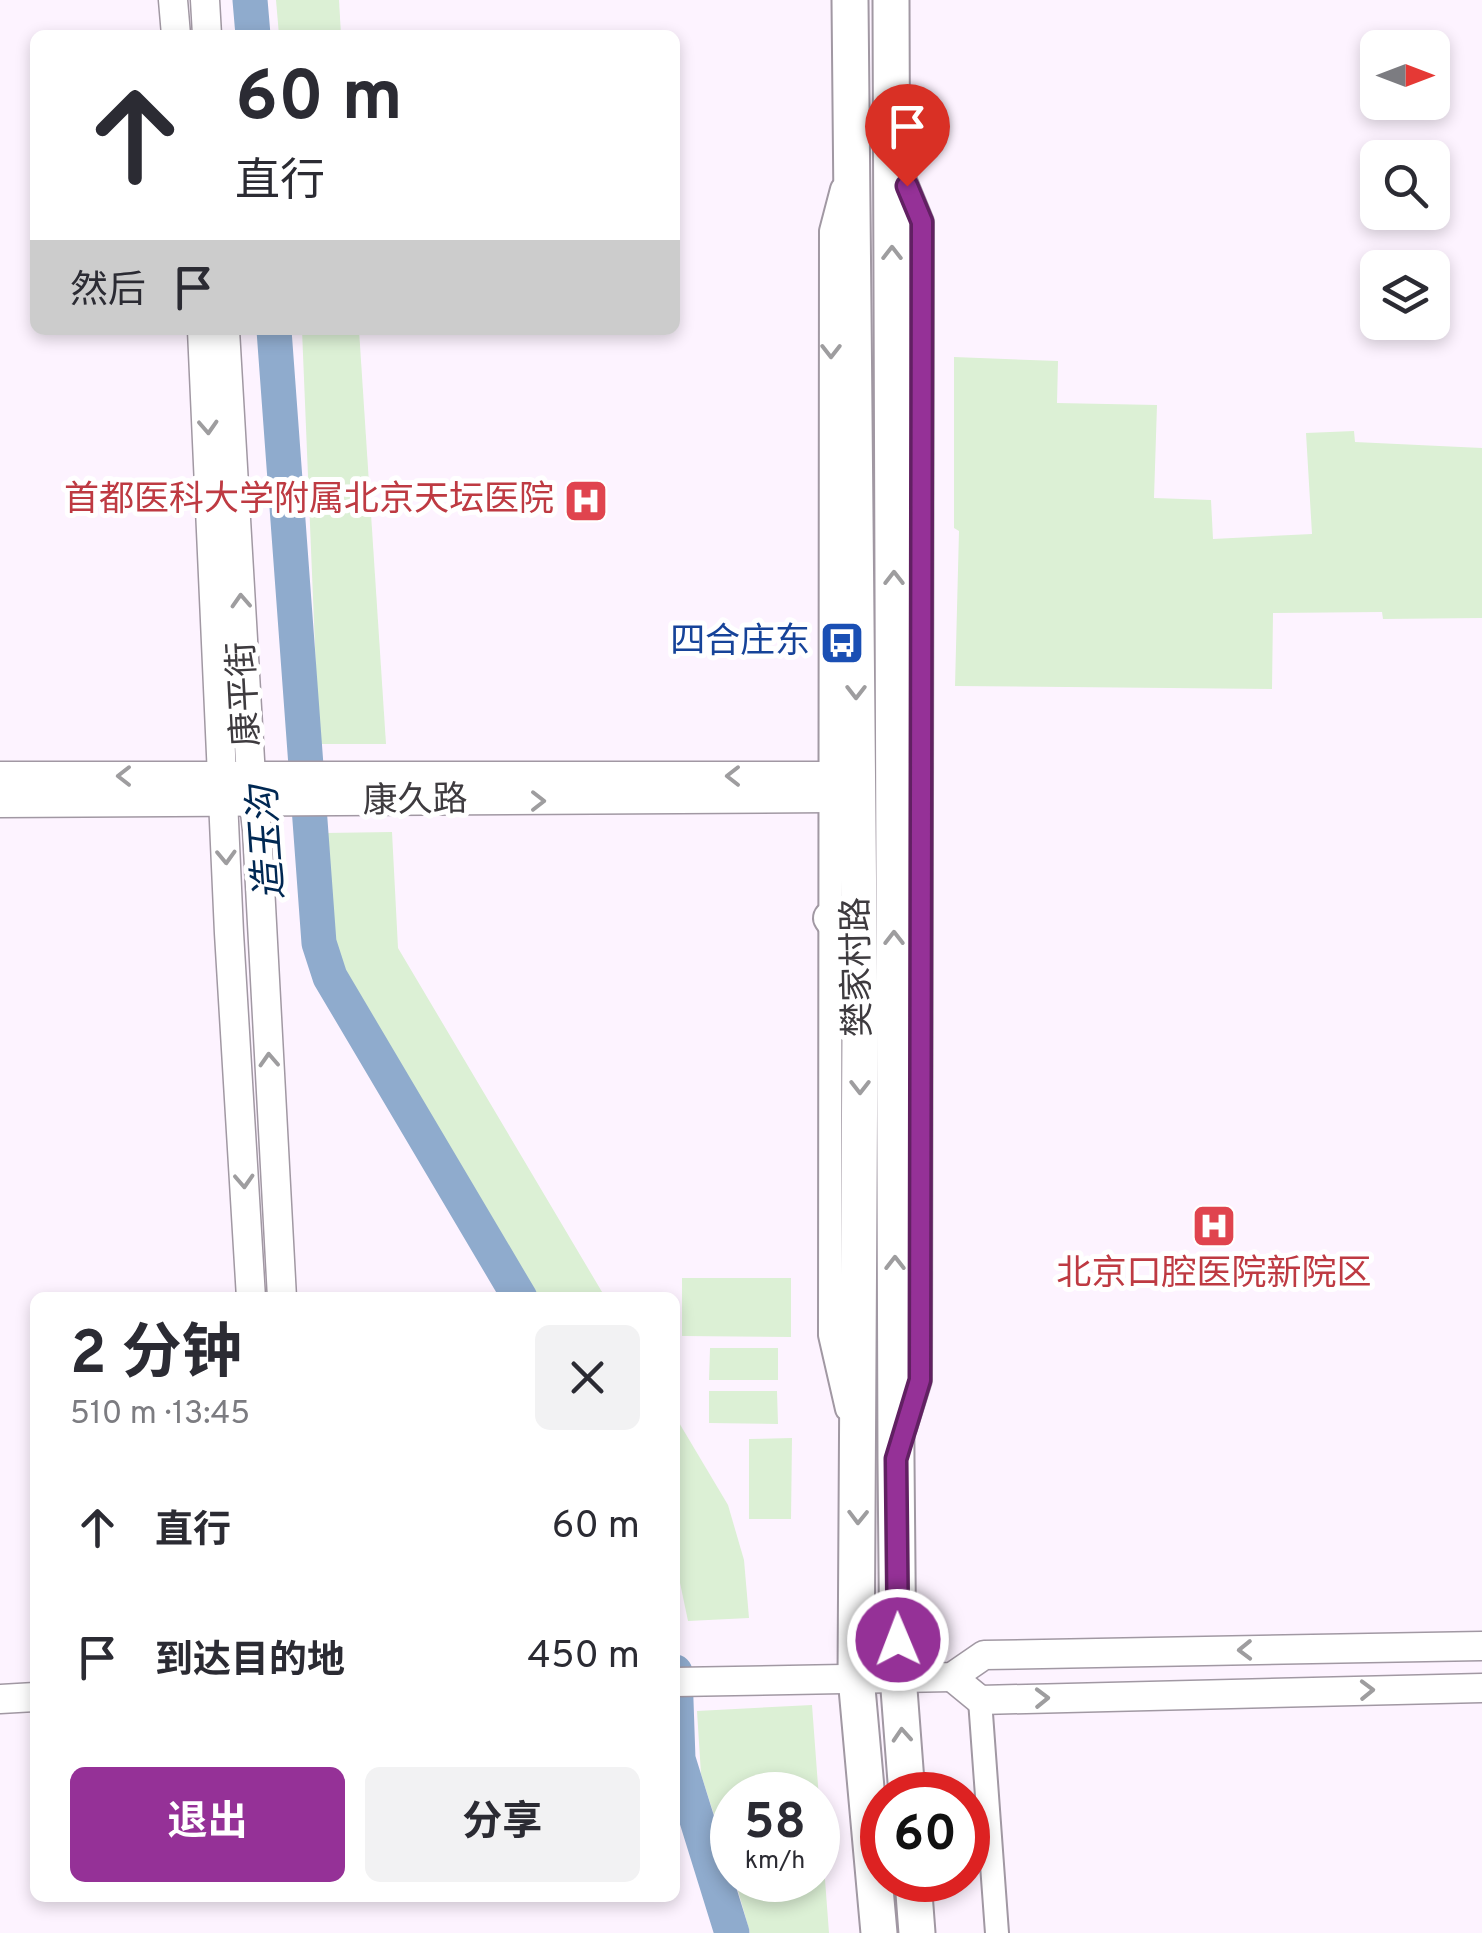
<!DOCTYPE html>
<html lang="zh">
<head>
<meta charset="utf-8">
<style>
	body { margin:0; font-family:Overpass,"Noto Sans SC",sans-serif; background:#f2f2f3; color:#2b2b33; height:100vh; display:flex; flex-direction:column; font-size:38px; white-space:nowrap }
	* { box-sizing:border-box; margin:0 }
	p { font-size:32px; color:#7c7c81 }
	.icon { flex:none; width:55px; height:55px; fill:none; stroke:currentColor; stroke-width:2; stroke-linecap:round; stroke-linejoin:round }
	.map { position:relative; flex:1; overflow:hidden }
	.side { position:absolute; left:30px; top:1292px; width:650px; height:610px; display:flex; flex-direction:column; background:#fff; border-radius:15px; box-shadow:0 5px 15px #0003 }
	.side>* { flex:none }
	.hud { position:absolute; left:30px; top:30px; width:650px; height:305px; border-radius:15px; box-shadow:0 5px 15px #0003; background:#fff; color:#2b2b33; overflow:hidden }
	.needle { width:65px; rotate:90deg }
	.buttons { position:absolute; left:1360px; top:30px; display:grid; gap:20px }
	.buttons a { display:grid; place-items:center; width:90px; height:90px; border-radius:15px; background:#fff; box-shadow:0 5px 15px #0003; font-size:50px }
	.speed { position:absolute; left:710px; top:1772px; display:flex; gap:20px; font-size:50px; font-weight:700; text-align:center }
	.speed>* { display:grid; place-content:center; width:130px; height:130px; border-radius:50%; background:#fff; box-shadow:0 5px 15px #0003; line-height:1 }
	.speed small { font-size:25px; font-weight:400 }
	.speed .limit { border:15px solid #d22; background:#fff; color:#111 }
	.pin { position:absolute; display:grid; place-items:center; width:85px; height:85px; color:#fff; margin:-102px -42px; border-radius:50% 50% 50% 0; rotate:-45deg; box-shadow:0 0 10px #0007 }
	.pin .icon { rotate:45deg }
	.me { position:absolute; width:110px; margin:-55px; rotate:359deg; stroke-linejoin:round; filter:drop-shadow(0 0 8px #0008) }
	.turn { display:flex; align-items:center; gap:35px; height:210px; padding:0 40px; font-size:45px }
	.turn .icon { width:130px; height:130px; stroke-width:2.5 }
	.turn b { display:block; font-size:70px; line-height:85px }
	.then { display:flex; align-items:center; height:95px; padding:0 40px; background:#0003; gap:20px; font-size:38px }
	.round { display:grid; place-items:center; flex:none; width:105px; height:105px; border-radius:15px; background:#f2f2f3 }
	.headline { display:flex; align-items:center; justify-content:space-between; height:170px; padding:0 40px }
	h1 { font-size:60px; font-weight:700; line-height:75px }
	.button { display:flex; gap:20px; margin-top:auto; padding:20px 40px }
	.button a { flex:1; height:115px; border-radius:15px; background:#953197; color:#fff; font-size:40px; font-weight:700; line-height:115px; text-align:center }
	.button a+a { background:#f2f2f3; color:#2b2b33 }
	ul { padding:0; list-style:none }
	li { display:flex; align-items:center; gap:30px; height:130px; padding:0 40px }
	li div { flex:1 }
	li b { display:block; font-size:38px }
	li em { font-style:normal }
	.map>svg:first-child { display:block }
</style>
</head>
<body>
<div class="map">
<svg width="1482" height="1933" viewBox="0 0 1482 1933">
	<rect width="100%" height="100%" fill="#fdf3ff"/>
	<g fill="#dcf0d5">
		<polygon points="276,0 339,0 341,35 279,35"/>
		<polygon points="302,330 359,330 386,744 319,744"/>
		<polygon points="954,357 1058,361 1057,403 1157,405 1154,498 1211,500 1213,539 1312,534 1306,433 1354,431 1355,442 1482,448 1482,618 1383,619 1382,612 1273,613 1272,689 955,686 959,531 954,528"/>
		<polygon points="392,832 398,948 605,1297 533,1297 340,972 333,945 324,833"/>
		<polygon points="682,1278 791,1278 791,1337 682,1336"/>
		<polygon points="710,1348 778,1348 778,1380 709,1380"/>
		<polygon points="709,1391 777,1391 778,1424 709,1423"/>
		<polygon points="675,1416 728,1505 744,1560 749,1618 688,1621 675,1559"/>
		<polygon points="792,1438 791,1519 749,1519 749,1439"/>
		<polygon points="812,1705 829,1933 750,1933 735,1880 818,1880 818,1795 732,1795 732,1872 701,1774 697,1711"/>
	</g>
	<g fill="none" stroke-linecap="round" stroke-linejoin="round">
		<g stroke="#8fabcd" stroke-width="35">
			<polyline points="250,0 253,35"/>
			<polyline points="274,330 319,943 330,977 520,1298"/>
			<polyline points="675,1672 678,1759 732,1933"/>
		</g>
		<defs>
			<g id="minor">
				<polyline points="899,166 922,222 920,1380 905,1428"/>
				<polyline points="842,189 831,231 830,1335 847,1409"/>
				<polyline points="980,1700 997,1933"/>
			</g>
			<g id="tertiary">
				<polyline points="173,0 176,35"/>
				<polyline points="205,0 207,35"/>
				<polyline points="202,330 229,933 251,1298"/>
				<polyline points="225,330 251,777 257,830 282,1298"/>
				<polyline points="0,776 830,776"/>
				<polyline points="0,803 830,798"/>
				<polyline points="952,1677 980,1700 1482,1688"/>
				<polyline points="675,1682 952,1677 984,1655 1482,1646"/>
				<polyline points="0,1699 35,1697"/>
			</g>
			<polyline id="secondary" points="830,918 859,959"/>
			<g id="primary">
				<polyline points="850,0 860,1034 856,1677 879,1933"/>
				<polyline points="891,0 896,1459 898,1676 907,1795"/>
				<polyline points="913,1880 917,1933"/>
			</g>
		</defs>
		<use href="#minor" stroke="#a198a3" stroke-width="26"/>
		<use href="#tertiary" stroke="#a198a3" stroke-width="31"/>
		<use href="#secondary" stroke="#a198a3" stroke-width="36"/>
		<use href="#primary" stroke="#a198a3" stroke-width="39"/>
		<use href="#minor" stroke="#fff" stroke-width="22"/>
		<use href="#tertiary" stroke="#fff" stroke-width="28"/>
		<use href="#secondary" stroke="#fff" stroke-width="32"/>
		<use href="#primary" stroke="#fff" stroke-width="35"/>
	</g>
	<defs><path id="oneway-chevron" d="M-2-3.5L2.5 0L-2 3.5" fill="none" stroke-width="1.6" stroke-linecap="round" stroke-linejoin="round" transform="scale(2.5)"/></defs>
	<g stroke="#9e9d9f">
		<use href="#oneway-chevron" transform="translate(892 253) rotate(-90)"/>
		<use href="#oneway-chevron" transform="translate(831 351) rotate(90)"/>
		<use href="#oneway-chevron" transform="translate(208 427) rotate(87)"/>
		<use href="#oneway-chevron" transform="translate(894 578) rotate(-90)"/>
		<use href="#oneway-chevron" transform="translate(241 601) rotate(-93)"/>
		<use href="#oneway-chevron" transform="translate(856 692) rotate(90)"/>
		<use href="#oneway-chevron" transform="translate(124 776) rotate(-180)"/>
		<use href="#oneway-chevron" transform="translate(733 776) rotate(180)"/>
		<use href="#oneway-chevron" transform="translate(538 801)"/>
		<use href="#oneway-chevron" transform="translate(226 857) rotate(88)"/>
		<use href="#oneway-chevron" transform="translate(894 938) rotate(-90)"/>
		<use href="#oneway-chevron" transform="translate(269 1060) rotate(-93)"/>
		<use href="#oneway-chevron" transform="translate(860 1087) rotate(90)"/>
		<use href="#oneway-chevron" transform="translate(244 1181) rotate(87)"/>
		<use href="#oneway-chevron" transform="translate(895 1263) rotate(-90)"/>
		<use href="#oneway-chevron" transform="translate(858 1517) rotate(91)"/>
		<use href="#oneway-chevron" transform="translate(1245 1650) rotate(179)"/>
		<use href="#oneway-chevron" transform="translate(1367 1690) rotate(-1)"/>
		<use href="#oneway-chevron" transform="translate(1042 1698) rotate(-1)"/>
		<use href="#oneway-chevron" transform="translate(902 1735) rotate(-94)"/>
	</g>
	<g fill="none" stroke-linecap="round" stroke-linejoin="round">
		<defs>
			<polyline id="route" points="898,1640 896,1459 920,1380 922,222 907,186"/>
		</defs>
		<use href="#route" stroke="#612062" stroke-width="25"/>
		<use href="#route" stroke="#953197" stroke-width="18"/>
	</g>
	<defs>
		<symbol id="hospital-square" viewBox="-11 -11 22 22"><rect x="-9" y="-9" width="18" height="18" rx="4" fill="#e0444e" stroke="#fff"/><path d="M-5-5h3v3.5h4V-5h3V5h-3V1.5h-4V5h-3Z" fill="#fff"/></symbol>
		<symbol id="bus-square" viewBox="-11 -11 22 22"><rect x="-9" y="-9" width="18" height="18" rx="4" fill="#1a4fb4" stroke="#fff"/><path d="M-5-6H5V4H4V6H2V4H-2V6H-4V4H-5ZM-3.5-4V0h7V-4ZM-3.5 1.2v1.5H-2V1.2ZM2 1.2v1.5H3.5V1.2Z" fill="#fff"/></symbol>
	</defs>
	<g fill-rule="evenodd">
		<use href="#hospital-square" x="561" y="476" width="50" height="50"/>
		<use href="#bus-square" x="817" y="618" width="50" height="50"/>
		<use href="#hospital-square" x="1189" y="1201" width="50" height="50"/>
	</g>
	<g text-anchor="middle" dominant-baseline="central" stroke-width="10" stroke-linejoin="round" paint-order="stroke">
		<g font-size="35" fill="#be3a42" stroke="#fff" text-anchor="end">
			<text x="554" y="501">首都医科大学附属北京天坛医院</text>
			<text x="1214" y="1275" text-anchor="middle">北京口腔医院新院区</text>
		</g>
		<g font-size="35" fill="#164399" stroke="#fff" text-anchor="end">
			<text x="810" y="643">四合庄东</text>
		</g>
		<g font-size="35" fill="#3e3b3f" stroke="#fff">
			<text transform="translate(246 694) rotate(-93)">康平街</text>
			<text transform="translate(415 802) rotate(-1)">康久路</text>
			<text transform="translate(859 967) rotate(-91)">樊家村路</text>
		</g>
		<g font-size="38" font-style="italic" fill="#002853" stroke="#fff">
			<text transform="translate(269 843) rotate(-94)">造玉沟</text>
		</g>
	</g>
</svg>
<div class="buttons">
<a><svg class="needle" viewBox="-14 -14 28 28"><path d="M0-13l5 13h-10z" fill="#e53935"/><path d="M0 13l5-13h-10z" fill="#7c7c81"/></svg></a>
<a><svg class="icon" aria-label="search" viewBox="0 0 24 24"><circle cx="10" cy="10" r="6"/><path d="M15 15l6 6"/></svg></a>
<a><svg class="icon" aria-label="layers" viewBox="0 0 24 24"><path d="M12 4l9 5-9 5-9-5zM3 14l9 5 9-5"/></svg></a>
</div>
<div class="speed"><div>58<small>km/h</small></div><div class="limit">60</div></div>
<div class="pin" style="left:907px;top:186px;background:#d93025"><svg class="icon" aria-label="arrive" viewBox="0 0 24 24"><path d="M6 21V4h12l-3 4 3 4H6"/></svg></div>
<svg class="me" style="left:898px;top:1640px" viewBox="-20 -20 40 40"><circle r="17" fill="#953197" stroke="#fff" stroke-width="3"/><path d="M0-11L8 9 0 5-8 9z" fill="#fff"/></svg>
<div class="hud">
<div class="turn"><svg class="icon" aria-label="ahead" viewBox="0 0 24 24"><path d="M12 20V5M6 11l6-6 6 6"/></svg><div><b>60 m</b>直行</div></div>
<div class="then">然后<svg class="icon" aria-label="arrive" viewBox="0 0 24 24"><path d="M6 21V4h12l-3 4 3 4H6"/></svg></div>
</div>
<section class="side">
<div class="headline"><div><h1>2 分钟</h1><p>510 m · 13:45</p></div><a class="round"><svg class="icon" aria-label="close" viewBox="0 0 24 24"><path d="M6 6l12 12M18 6L6 18"/></svg></a></div>
<ul>
<li><svg class="icon" aria-label="ahead" viewBox="0 0 24 24"><path d="M12 20V5M6 11l6-6 6 6"/></svg><div><b>直行</b></div><em>60 m</em></li>
<li><svg class="icon" aria-label="arrive" viewBox="0 0 24 24"><path d="M6 21V4h12l-3 4 3 4H6"/></svg><div><b>到达目的地</b></div><em>450 m</em></li>
</ul>
<div class="button"><a>退出</a><a>分享</a></div>
</section>
</div>
</body>
</html>
